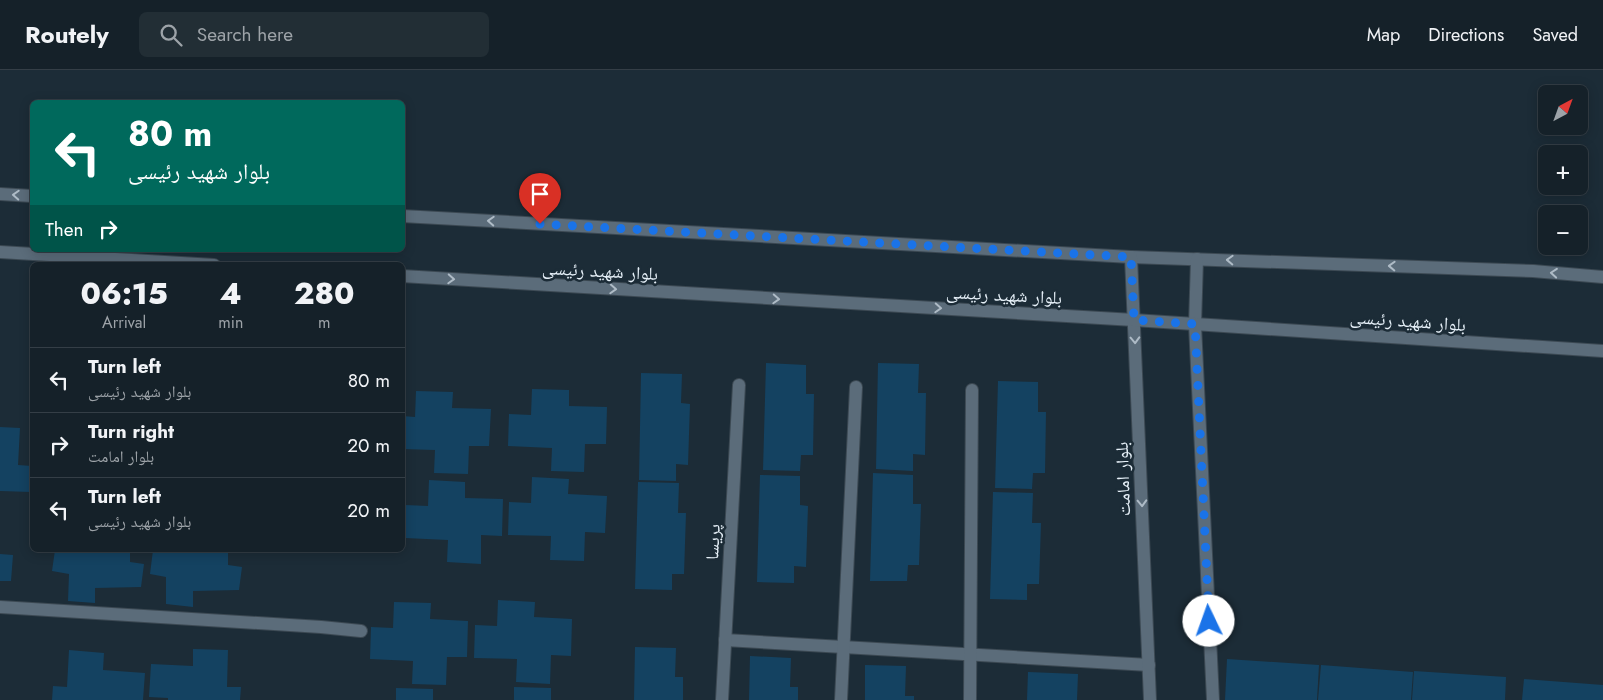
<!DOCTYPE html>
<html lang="en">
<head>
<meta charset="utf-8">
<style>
	body { margin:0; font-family:Jost,"Noto Naskh Arabic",sans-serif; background:#222e35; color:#f1f3f6; height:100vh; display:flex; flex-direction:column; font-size:19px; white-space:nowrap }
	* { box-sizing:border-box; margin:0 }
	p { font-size:16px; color:#9da3a8 }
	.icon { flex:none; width:28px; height:28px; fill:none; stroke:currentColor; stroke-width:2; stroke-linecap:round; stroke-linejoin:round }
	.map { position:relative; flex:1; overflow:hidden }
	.panel { position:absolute; left:30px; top:192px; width:375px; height:290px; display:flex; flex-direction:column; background:#152129; border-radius:8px; box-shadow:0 2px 12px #0003,0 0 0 1px #343e46 }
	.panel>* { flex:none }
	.guide { position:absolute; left:30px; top:30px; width:375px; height:152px; border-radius:8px; box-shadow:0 2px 12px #0003,0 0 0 1px #343e46; background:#00695c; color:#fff; overflow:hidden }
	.needle { width:32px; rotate:41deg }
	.controls { position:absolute; left:1538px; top:15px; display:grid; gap:10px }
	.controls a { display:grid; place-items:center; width:50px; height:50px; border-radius:8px; background:#152129; box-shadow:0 2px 12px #0003,0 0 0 1px #343e46; font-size:25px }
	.pin { position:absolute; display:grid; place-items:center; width:42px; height:42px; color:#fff; margin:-51px -21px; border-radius:50% 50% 50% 0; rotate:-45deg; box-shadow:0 0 5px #0007 }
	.pin .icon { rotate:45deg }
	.me { position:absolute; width:55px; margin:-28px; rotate:357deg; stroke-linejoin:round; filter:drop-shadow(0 0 4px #0008) }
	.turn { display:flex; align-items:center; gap:18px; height:105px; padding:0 15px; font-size:22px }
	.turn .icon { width:65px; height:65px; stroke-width:2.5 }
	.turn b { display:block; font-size:35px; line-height:42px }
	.then { display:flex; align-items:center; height:48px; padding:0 15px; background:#0003; gap:10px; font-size:19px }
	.eta { display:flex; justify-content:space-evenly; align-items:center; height:85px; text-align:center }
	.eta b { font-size:30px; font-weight:800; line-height:35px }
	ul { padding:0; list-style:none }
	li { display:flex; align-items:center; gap:15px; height:65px; padding:0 15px; border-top:1px solid #343e46 }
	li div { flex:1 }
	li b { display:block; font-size:19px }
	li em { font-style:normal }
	header { display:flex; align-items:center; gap:30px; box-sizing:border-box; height:70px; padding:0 25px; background:#152129; border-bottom:1px solid #343e46 }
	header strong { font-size:24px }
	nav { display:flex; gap:28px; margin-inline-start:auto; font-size:18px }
	.search { width:350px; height:45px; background:#222e35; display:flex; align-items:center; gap:12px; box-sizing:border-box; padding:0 18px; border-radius:8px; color:#9da3a8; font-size:19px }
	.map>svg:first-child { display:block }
</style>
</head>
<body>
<header>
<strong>Routely</strong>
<div class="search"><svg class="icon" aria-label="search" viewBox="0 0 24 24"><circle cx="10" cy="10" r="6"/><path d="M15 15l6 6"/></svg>Search here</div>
<nav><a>Map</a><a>Directions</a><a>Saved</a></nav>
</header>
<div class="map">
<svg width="1603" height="630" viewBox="0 0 1603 630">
	<rect width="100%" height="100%" fill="#1c2c37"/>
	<g fill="#144261">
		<polygon points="766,293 806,295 806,324 814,324 813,385 801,385 800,401 763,400"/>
		<polygon points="878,293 919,294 918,323 926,323 925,385 913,384 913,401 876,399"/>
		<polygon points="641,303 682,304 681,333 690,334 688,395 676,394 676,411 639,410"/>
		<polygon points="998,311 1038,312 1038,342 1046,342 1045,403 1033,403 1032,419 995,418"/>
		<polygon points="532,319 569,320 569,336 607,337 606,374 585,374 584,402 551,401 552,378 508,376 509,344 531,345"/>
		<polygon points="416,321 453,322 452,338 491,339 489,376 469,376 468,404 434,403 435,380 402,379 402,346 415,347"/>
		<polygon points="0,357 20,358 18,395 32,396 31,422 0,421"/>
		<polygon points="873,403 913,405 913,434 921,434 919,495 908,495 907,511 870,511"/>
		<polygon points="760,405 800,406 800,435 808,436 806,497 794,496 794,513 757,512"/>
		<polygon points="532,407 569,409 568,424 607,426 605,463 585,462 584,491 550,490 551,466 508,465 509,432 531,433"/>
		<polygon points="429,410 465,412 465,428 503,429 502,466 481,465 481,494 447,492 448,470 405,468 405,435 428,436"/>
		<polygon points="638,412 679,413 678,443 686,443 684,504 672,504 672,520 635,519"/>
		<polygon points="993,422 1033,423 1032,453 1041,453 1039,514 1027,514 1027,530 990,529"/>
		<polygon points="55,480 130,480 130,492 144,494 141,517 95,518 95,533 68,531 69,504 52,501"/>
		<polygon points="153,480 228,480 228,495 242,497 239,520 193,521 193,537 166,534 166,507 150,504"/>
		<polygon points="0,484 13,485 11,511 0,511"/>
		<polygon points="498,530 535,532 534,547 572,549 571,586 551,585 550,614 516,612 517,589 474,588 475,555 497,556"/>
		<polygon points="394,532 431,533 430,549 468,551 467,587 447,587 446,615 412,614 413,591 370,589 371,557 393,558"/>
		<polygon points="635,577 676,578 675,607 683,607 683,630 634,630"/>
		<polygon points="193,579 228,580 227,617 241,617 240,630 168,630 168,628 149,627 151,594 193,596"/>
		<polygon points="69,580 104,583 103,600 145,603 143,630 52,630 53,616 67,617"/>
		<polygon points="750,586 791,588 790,617 798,617 798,630 749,630"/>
		<polygon points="1227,589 1319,595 1317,630 1225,630"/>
		<polygon points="865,595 906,596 905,626 914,626 914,630 865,630"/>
		<polygon points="1321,595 1413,602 1411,630 1318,630"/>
		<polygon points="1414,601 1506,607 1505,630 1412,630"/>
		<polygon points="1028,602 1078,604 1077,630 1027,630"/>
		<polygon points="1524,609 1603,615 1603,630 1522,630"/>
		<polygon points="514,617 551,618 551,630 514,630"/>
		<polygon points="396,618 433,619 433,630 396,630"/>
	</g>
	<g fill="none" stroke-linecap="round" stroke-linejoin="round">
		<defs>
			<g id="street">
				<polyline points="0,537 321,557 361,561"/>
				<polyline points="725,570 1149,595"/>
				<polyline points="722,630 739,315"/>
				<polyline points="841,630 856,317"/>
				<polyline points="970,630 972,320"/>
			</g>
			<g id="secondary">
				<polyline points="0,124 32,126"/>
				<polyline points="402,146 1131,187 1533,201 1603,207"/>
				<polyline points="0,182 214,195"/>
				<polyline points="1131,187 1150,630"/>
				<polyline points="1197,189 1195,255 1213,630"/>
				<polyline points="402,206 1134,250 1603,281"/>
			</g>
		</defs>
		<use href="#street" stroke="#3c4953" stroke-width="14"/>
		<use href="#secondary" stroke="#3c4953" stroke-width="14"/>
		<use href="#street" stroke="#5b6c7a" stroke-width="12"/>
		<use href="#secondary" stroke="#5b6c7a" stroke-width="12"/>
	</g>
	<defs><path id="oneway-chevron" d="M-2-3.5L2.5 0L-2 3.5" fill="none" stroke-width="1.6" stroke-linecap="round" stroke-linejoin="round" transform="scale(1.25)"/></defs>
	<g stroke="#aebbc6">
		<use href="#oneway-chevron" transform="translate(16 125) rotate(-177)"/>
		<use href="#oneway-chevron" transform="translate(491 151) rotate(-177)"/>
		<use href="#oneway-chevron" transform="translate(1230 190) rotate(-178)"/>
		<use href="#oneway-chevron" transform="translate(1392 196) rotate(-178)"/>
		<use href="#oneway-chevron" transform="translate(1554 203) rotate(-175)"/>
		<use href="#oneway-chevron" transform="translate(451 209) rotate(3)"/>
		<use href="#oneway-chevron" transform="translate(613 219) rotate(3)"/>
		<use href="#oneway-chevron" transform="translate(776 229) rotate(3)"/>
		<use href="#oneway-chevron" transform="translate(938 238) rotate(3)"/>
		<use href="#oneway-chevron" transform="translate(1135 270) rotate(88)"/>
		<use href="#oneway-chevron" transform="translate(1142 433) rotate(88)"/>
	</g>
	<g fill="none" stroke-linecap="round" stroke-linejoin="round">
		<polyline stroke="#1a73e8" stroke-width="9" stroke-dasharray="0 16.2" points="540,154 1131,187 1134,250 1195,254 1209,551"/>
	</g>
	<g text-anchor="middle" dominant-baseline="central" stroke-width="5" stroke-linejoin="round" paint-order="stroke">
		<g font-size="18" fill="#e6f0f8" stroke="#1c2c37">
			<text transform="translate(600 201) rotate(3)">بلوار شهید رئیسی</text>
			<text transform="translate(1004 225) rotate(3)">بلوار شهید رئیسی</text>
			<text transform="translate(1408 251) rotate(4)">بلوار شهید رئیسی</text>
			<text transform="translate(1123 409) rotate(-92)">بلوار امامت</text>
			<text transform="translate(713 472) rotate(-87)">پریسا</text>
		</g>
	</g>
</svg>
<div class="controls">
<a><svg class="needle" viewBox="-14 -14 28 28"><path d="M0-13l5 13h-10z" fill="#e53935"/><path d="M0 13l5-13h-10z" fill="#9da3a8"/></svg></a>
<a>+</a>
<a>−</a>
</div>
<div class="pin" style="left:540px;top:154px;background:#d93025"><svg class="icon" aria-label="arrive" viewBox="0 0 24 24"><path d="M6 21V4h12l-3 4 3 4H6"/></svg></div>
<svg class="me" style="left:1209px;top:551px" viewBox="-20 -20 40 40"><circle r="19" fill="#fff"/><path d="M0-13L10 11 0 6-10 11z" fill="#1a73e8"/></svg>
<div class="guide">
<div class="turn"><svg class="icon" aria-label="left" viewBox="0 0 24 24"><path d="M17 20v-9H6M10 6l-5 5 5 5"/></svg><div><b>80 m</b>بلوار شهید رئیسی</div></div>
<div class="then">Then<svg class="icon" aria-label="right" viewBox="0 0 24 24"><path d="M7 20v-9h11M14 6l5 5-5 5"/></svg></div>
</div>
<section class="panel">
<div class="eta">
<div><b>06:15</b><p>Arrival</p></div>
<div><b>4</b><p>min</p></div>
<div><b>280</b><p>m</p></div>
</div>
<ul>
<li><svg class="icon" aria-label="left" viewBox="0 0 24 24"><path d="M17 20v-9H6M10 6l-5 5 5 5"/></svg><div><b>Turn left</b><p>بلوار شهید رئیسی</p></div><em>80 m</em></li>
<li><svg class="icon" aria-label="right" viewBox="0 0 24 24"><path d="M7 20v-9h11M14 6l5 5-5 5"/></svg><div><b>Turn right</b><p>بلوار امامت</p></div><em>20 m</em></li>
<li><svg class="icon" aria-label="left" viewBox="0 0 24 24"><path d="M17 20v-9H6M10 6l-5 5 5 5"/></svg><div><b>Turn left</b><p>بلوار شهید رئیسی</p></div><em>20 m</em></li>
</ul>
</section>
</div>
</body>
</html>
